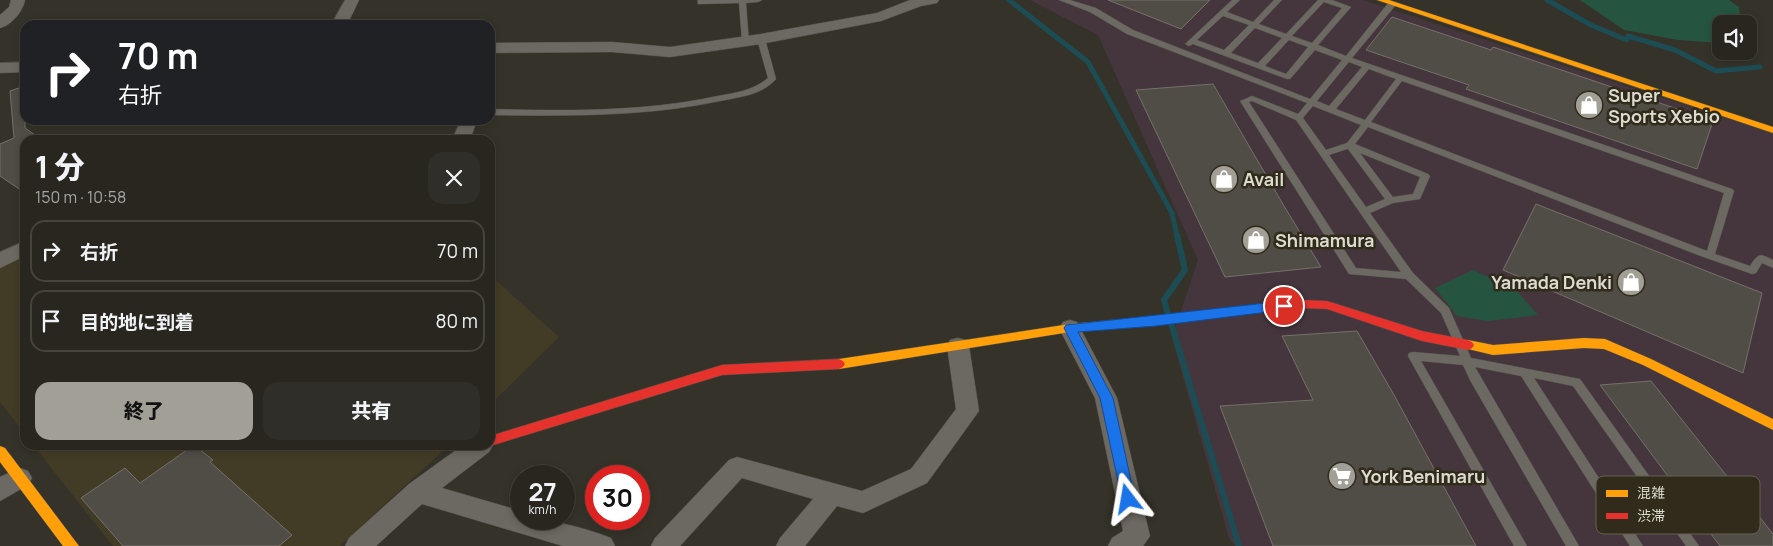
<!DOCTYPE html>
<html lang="ja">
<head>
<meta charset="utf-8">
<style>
	body { margin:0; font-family:Manrope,"Noto Sans JP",sans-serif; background:#302e28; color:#f1f3f6; height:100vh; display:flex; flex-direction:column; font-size:19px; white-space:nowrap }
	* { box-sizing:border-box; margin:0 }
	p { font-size:16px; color:#a5a5a4 }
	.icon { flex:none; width:28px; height:28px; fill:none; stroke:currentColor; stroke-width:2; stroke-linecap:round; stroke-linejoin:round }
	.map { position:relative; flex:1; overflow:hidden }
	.drawer { position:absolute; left:20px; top:135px; width:475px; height:315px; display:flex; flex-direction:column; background:#28261f; border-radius:15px; box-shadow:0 2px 8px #0003,0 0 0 1px #44433d }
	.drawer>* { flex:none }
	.hud { position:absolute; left:20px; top:20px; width:475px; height:105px; border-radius:15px; box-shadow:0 2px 8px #0003,0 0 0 1px #44433d; background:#202124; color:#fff; overflow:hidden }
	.tools { position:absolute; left:1712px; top:15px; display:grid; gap:10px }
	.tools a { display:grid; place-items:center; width:45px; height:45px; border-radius:10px; background:#28261f; box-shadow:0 2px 8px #0003,0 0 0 1px #44433d; font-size:25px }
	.speed { position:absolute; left:510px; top:465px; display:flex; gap:10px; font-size:25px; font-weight:700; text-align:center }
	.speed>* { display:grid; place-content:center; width:65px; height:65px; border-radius:50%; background:#28261f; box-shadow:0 2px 8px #0003,0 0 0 1px #44433d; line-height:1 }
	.speed small { font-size:12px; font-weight:400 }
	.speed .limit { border:8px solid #d22; background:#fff; color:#111 }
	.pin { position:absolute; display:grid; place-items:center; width:42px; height:42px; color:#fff; margin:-21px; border:2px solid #fff; border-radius:50%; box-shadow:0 1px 5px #0007 }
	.me { position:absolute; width:55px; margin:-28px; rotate:346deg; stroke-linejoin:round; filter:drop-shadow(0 0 4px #0008) }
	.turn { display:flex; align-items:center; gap:18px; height:105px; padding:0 15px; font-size:22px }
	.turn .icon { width:65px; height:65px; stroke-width:2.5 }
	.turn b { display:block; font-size:35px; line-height:42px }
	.round { display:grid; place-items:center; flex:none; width:52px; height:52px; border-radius:15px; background:#302e28 }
	.summary { display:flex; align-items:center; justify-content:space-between; height:85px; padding:0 15px }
	h1 { font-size:30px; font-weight:800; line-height:38px }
	.primary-button { display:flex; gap:10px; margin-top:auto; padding:10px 15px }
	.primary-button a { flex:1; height:58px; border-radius:15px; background:#a2a096; color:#111; font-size:20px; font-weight:800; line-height:58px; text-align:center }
	.primary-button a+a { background:#302e28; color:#f1f3f6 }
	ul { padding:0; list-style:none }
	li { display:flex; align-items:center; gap:15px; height:62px; margin:0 10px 8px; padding:0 5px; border:2px solid #44433d; border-radius:15px }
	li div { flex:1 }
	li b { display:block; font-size:19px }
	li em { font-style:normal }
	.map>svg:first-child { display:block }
</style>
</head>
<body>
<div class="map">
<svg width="1773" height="546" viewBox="0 0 1773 546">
	<rect width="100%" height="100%" fill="#353229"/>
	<polygon fill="#45363e" points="1030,0 1363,0 1773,134 1773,546 1235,546 1229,538 1172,338 1198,260 1098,35"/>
	<g fill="#423c26">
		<polygon points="25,254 25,434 0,402 0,267"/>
		<polygon points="490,275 559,337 490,405"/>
		<polygon points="33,445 449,445 340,546 113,546"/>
	</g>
	<g fill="#255541">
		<polygon points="1580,0 1729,0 1739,7 1741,24 1721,24 1721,43 1678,40 1624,30"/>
		<polygon points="1473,270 1517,291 1538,315 1488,321 1457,316 1435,288"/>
	</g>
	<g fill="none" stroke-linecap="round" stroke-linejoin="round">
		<g stroke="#1c4d54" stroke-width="5">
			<polyline points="1009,0 1088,62 1172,213 1177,236"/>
			<polyline points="1547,0 1591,25 1627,40 1628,36 1675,50 1716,71 1760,67"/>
		</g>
		<g stroke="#1c4d54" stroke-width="6">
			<polyline points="1168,314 1164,300 1185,270 1177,235"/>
			<polyline points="1171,323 1239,546"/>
		</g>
	</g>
	<g fill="#504c46" stroke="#757169">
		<polygon points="1108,0 1210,0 1181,29"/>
		<polygon points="1392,17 1491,50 1493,47 1713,121 1697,169 1466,89 1469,85 1366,50"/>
		<polygon points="1213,84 1284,206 1321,267 1225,277 1136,90"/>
		<polygon points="25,86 25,128 42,140 25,140 25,193 0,176 0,144 14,138 10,91"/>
		<polygon points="1536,204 1762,293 1743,373 1503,270"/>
		<polygon points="1357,331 1394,395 1476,546 1273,546 1220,406 1313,400 1282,336"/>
		<polygon points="1651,381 1773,534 1773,546 1720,546 1600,385"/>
		<polygon points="194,445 213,460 210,462 292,535 279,546 123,546 81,498 125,468 140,483"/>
	</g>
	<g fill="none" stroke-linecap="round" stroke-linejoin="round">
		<defs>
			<g id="lane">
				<polygon points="698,0 762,0 758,2 746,3 749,43 743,43 742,41 739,3 701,4 698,4"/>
				<path d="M1059 0H1070L1096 8 1133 30 1310 99 1342 60 1315 50 1290 79H1287L1193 44 1189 46 1185 44 1232 0H1240L1227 12 1253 22 1274 0H1282L1259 24 1286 34 1318 0H1332L1351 7 1318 45 1346 56 1389 2H1395V6L1352 58 1732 189 1734 191 1715 254 1750 266C1759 253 1759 253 1773 260V268L1762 263 1756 273 1752 274 1698 255 1368 127 1355 144 1428 174 1430 176 1420 199 1393 203 1370 213 1413 273 1449 308 1471 358 1580 379 1699 546H1686L1573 386 1534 378 1643 546H1630L1521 376 1475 367 1579 546H1566L1471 382 1463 365 1421 361 1527 546H1514L1408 356 1409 353 1413 352 1460 356 1441 313 1406 279 1349 274 1240 101 1252 96 1298 114 1307 103 1127 34 1090 12ZM1324 2 1342 8 1312 43 1292 36ZM1223 16 1249 25 1224 50 1197 40ZM1255 28 1282 38 1258 63 1231 53ZM1289 40 1308 47 1286 74 1265 66ZM1349 62 1362 67 1329 106 1317 101ZM1369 69 1396 79 1365 120 1336 109ZM1402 81 1724 193 1707 251 1371 122ZM1252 101 1296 120 1401 272 1356 268 1249 102ZM1313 106 1361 125 1347 143 1326 150 1303 118ZM1348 149 1385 199 1366 207 1329 155ZM1360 153 1420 177 1413 194 1393 197Z"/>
				<path d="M758 37H761L765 39 776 79C762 95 739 97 720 101 644 117 567 116 490 115V109C567 111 643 112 718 96 736 93 754 90 768 78L757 39Z"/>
			</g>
			<g id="street">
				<path d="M11 0H25C23 11 12 25 0 28V15L9 7Z"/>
				<polygon points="345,0 359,0 347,25 331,25"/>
				<polygon points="910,0 939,0 937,3 921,6 881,21 761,44 670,57 612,52 490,53 490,43 612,42 670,47 761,34 877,13"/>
				<polygon points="25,62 25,72 0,73 0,63"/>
				<polygon points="461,120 477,120 470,140 452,140"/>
				<polygon points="25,241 25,256 0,268 0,252"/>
				<polygon points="1070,320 1077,322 1117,398 1150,536 1143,546 1108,546 1112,538 1123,531 1095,398 1059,328 1063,322"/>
				<polygon points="958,338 966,340 969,346 979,411 927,483 863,513 837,506 805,546 776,546 780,538 813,499 742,478 680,546 651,546 655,538 729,460 737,457 862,491 911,469 956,409 947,346 950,340"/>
				<path d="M490 440 493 445 489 452 442 488 521 511V519C552 519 582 527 611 538L615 546H563L422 504 376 546H345L349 538 409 484 463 445H490Z"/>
				<polygon points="20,468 28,471 32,478 28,485 0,501 0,477"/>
			</g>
			<g id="slow">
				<polygon points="1377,0 1389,0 1773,127 1773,133"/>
				<polygon points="1152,317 1156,318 1158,321 1156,324 1152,325 1070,332 839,369 835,367 833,364 835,361 839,359 1070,324"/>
				<polygon points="1584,338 1605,339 1651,359 1773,419 1773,430 1643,365 1604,349 1584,348 1493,355 1464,348 1462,345 1464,342 1468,340 1493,345"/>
				<polygon points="0,446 5,448 79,546 63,546 0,462"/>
			</g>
			<g id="jam">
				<polygon points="1301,300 1327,301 1422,331 1468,340 1472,342 1474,345 1472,348 1468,350 1422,341 1327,309 1301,308 1152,325 1148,324 1146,321 1148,318 1152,317"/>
				<polygon points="839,359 843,361 845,364 843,367 839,369 722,375 490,446 486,445 490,445 490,436 722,365"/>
			</g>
		</defs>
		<use href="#lane" stroke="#525048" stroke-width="1"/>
		<use href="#street" stroke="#525048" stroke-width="1"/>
		<use href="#slow" stroke="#525048" stroke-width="1"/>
		<use href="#jam" stroke="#525048" stroke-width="1"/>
		<use href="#lane" fill="#6c6962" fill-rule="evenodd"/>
		<use href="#street" fill="#6c6962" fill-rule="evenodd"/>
		<use href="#slow" fill="#ff9f0a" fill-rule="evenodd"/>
		<use href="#jam" fill="#e5322d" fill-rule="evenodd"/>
	</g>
	<polygon fill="#1a73e8" stroke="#114b97" points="1284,301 1290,306 1284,310 1156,326 1078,332 1113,398 1135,499 1133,504 1128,505 1123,504 1100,398 1064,328 1066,325"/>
	<defs>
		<symbol id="shop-disc" viewBox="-11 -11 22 22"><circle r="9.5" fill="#a2a096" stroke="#302b1a"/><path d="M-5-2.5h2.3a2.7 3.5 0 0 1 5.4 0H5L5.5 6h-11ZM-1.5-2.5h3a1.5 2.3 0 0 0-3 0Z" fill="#fff"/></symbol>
		<symbol id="supermarket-disc" viewBox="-11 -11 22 22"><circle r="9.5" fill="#a2a096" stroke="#302b1a"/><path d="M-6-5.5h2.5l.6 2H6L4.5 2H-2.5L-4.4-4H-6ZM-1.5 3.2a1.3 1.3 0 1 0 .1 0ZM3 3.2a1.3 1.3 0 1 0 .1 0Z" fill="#fff"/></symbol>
	</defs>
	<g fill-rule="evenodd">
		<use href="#shop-disc" x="1573" y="89" width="32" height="32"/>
		<use href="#shop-disc" x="1208" y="163" width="32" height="32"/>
		<use href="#shop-disc" x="1240" y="224" width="32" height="32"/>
		<use href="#shop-disc" x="1615" y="266" width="32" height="32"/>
		<use href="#supermarket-disc" x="1326" y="460" width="32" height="32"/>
	</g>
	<g text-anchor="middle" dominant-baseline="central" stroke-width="5" stroke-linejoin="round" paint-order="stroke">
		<g font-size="18" font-weight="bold" fill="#dddbd0" stroke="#302b1a" text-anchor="start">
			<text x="1608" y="95">Super<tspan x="1608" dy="21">Sports Xebio</tspan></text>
			<text x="1243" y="179">Avail</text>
			<text x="1275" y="240">Shimamura</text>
			<text x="1612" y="282" text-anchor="end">Yamada Denki</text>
			<text x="1361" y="476">York Benimaru</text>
		</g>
	</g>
	<rect x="1596" y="476" width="164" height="58" rx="8" fill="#302b1a" stroke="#646051" stroke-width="1"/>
	<rect x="1606" y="490" width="22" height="7" fill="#ff9f0a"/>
	<rect x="1606" y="513" width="22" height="6" fill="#e5322d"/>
	<g font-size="14" fill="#dddbd0">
		<text x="1637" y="498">混雑</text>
		<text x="1637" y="521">渋滞</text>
	</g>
</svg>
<div class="tools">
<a><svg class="icon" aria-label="sound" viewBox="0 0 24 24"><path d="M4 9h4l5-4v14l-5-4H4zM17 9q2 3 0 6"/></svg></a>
</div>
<div class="speed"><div>27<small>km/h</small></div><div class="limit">30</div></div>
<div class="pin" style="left:1284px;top:306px;background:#d93025"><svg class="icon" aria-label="arrive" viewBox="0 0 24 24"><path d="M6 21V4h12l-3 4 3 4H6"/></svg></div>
<svg class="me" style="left:1128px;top:499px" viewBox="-20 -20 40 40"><path d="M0-17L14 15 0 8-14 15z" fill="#1a73e8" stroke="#fff" stroke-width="4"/></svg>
<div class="hud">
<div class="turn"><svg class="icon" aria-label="right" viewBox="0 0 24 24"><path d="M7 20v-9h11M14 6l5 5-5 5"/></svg><div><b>70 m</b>右折</div></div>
</div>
<section class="drawer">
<div class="summary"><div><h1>1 分</h1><p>150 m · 10:58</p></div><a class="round"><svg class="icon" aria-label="close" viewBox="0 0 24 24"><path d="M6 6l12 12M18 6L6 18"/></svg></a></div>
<ul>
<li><svg class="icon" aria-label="right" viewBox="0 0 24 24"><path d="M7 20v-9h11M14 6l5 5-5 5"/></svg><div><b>右折</b></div><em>70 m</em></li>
<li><svg class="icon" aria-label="arrive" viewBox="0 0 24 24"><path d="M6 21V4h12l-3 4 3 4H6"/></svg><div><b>目的地に到着</b></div><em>80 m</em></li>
</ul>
<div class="primary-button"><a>終了</a><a>共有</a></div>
</section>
</div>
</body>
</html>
